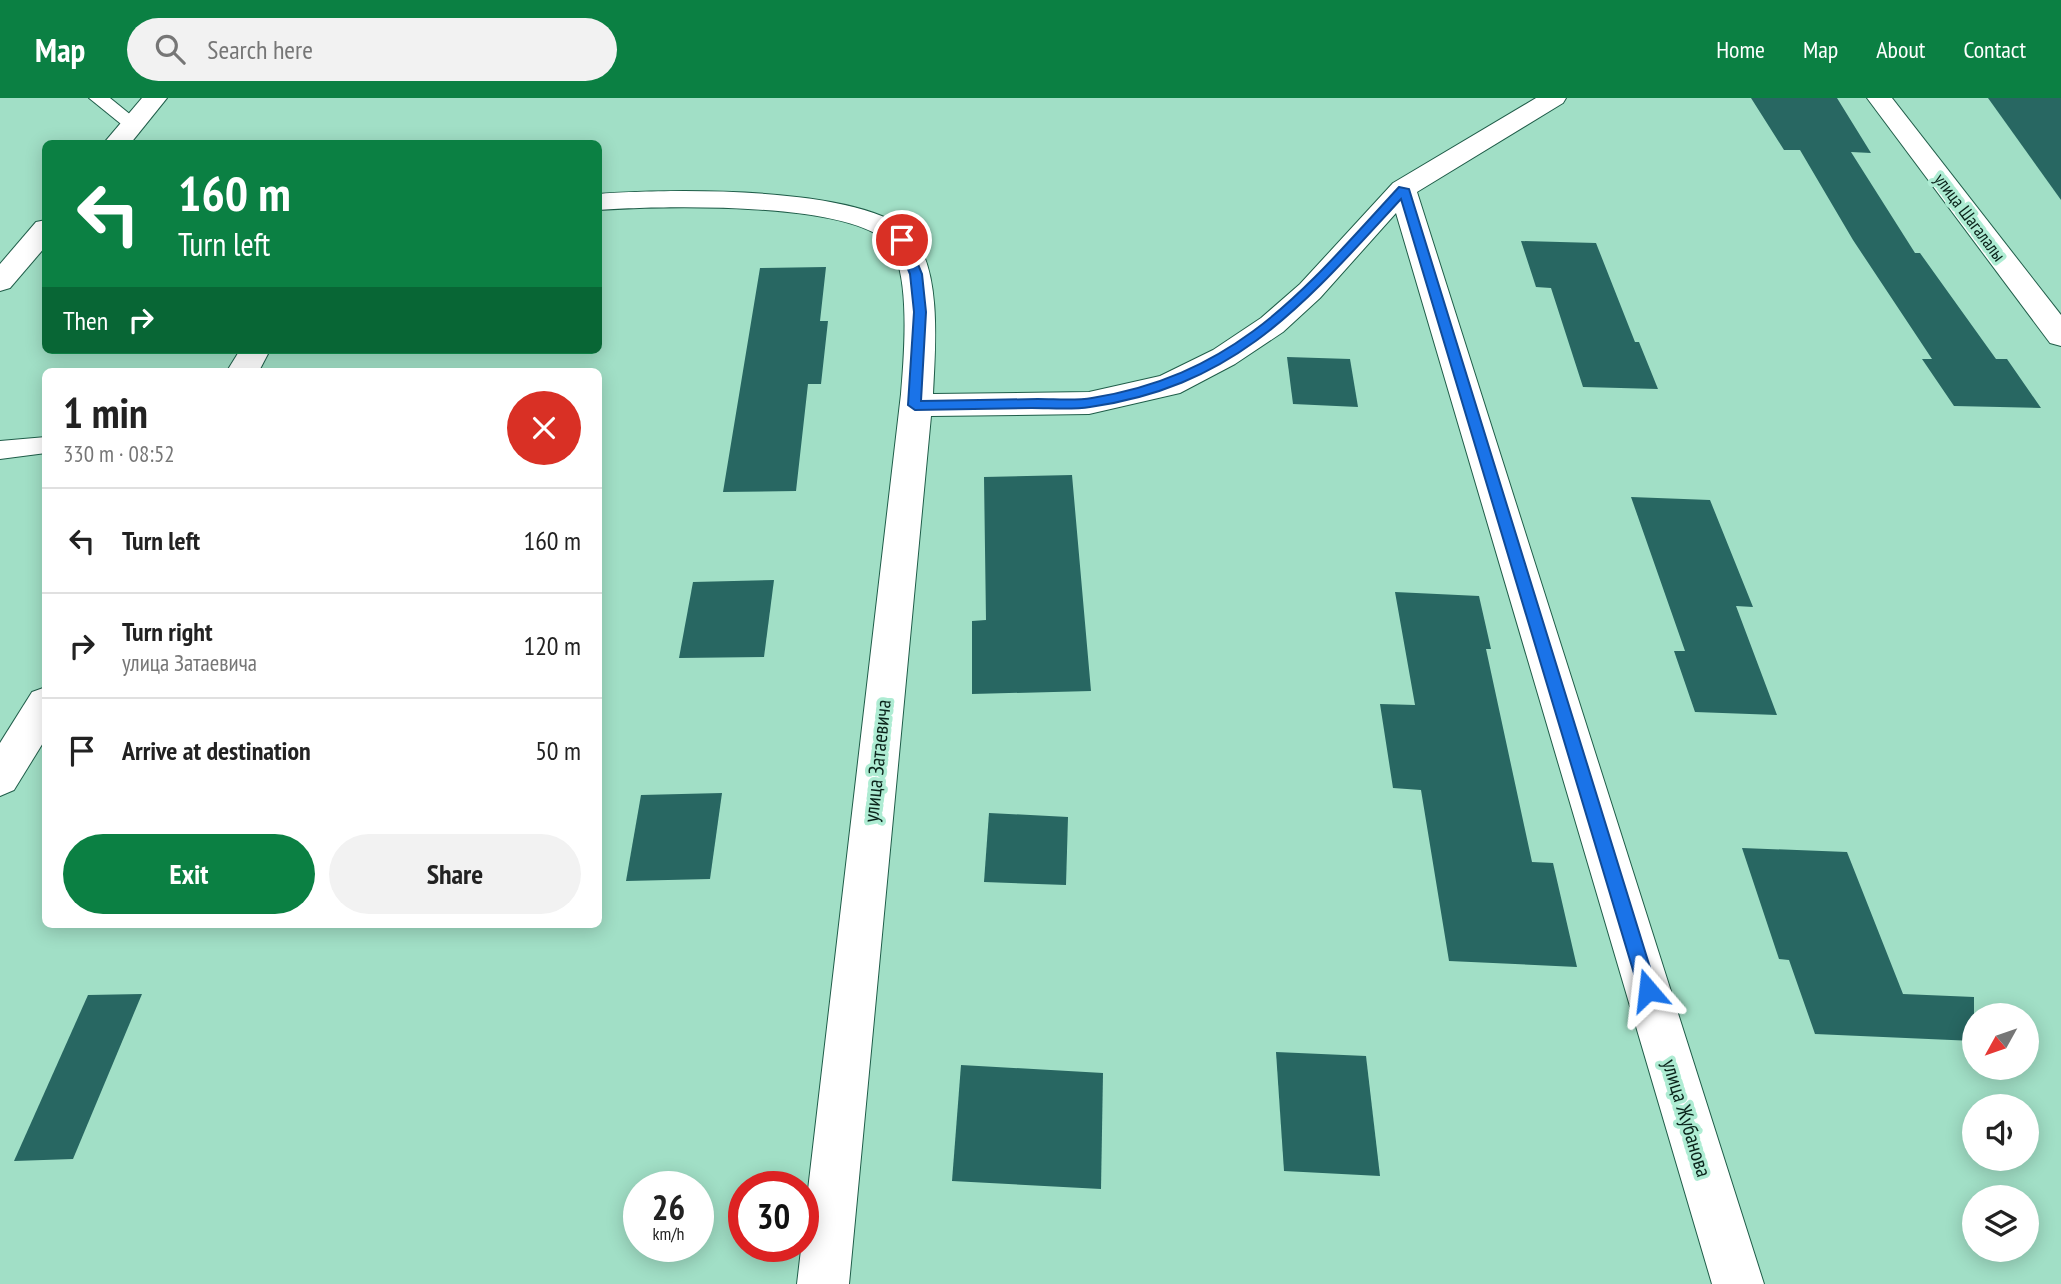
<!DOCTYPE html>
<html lang="en">
<head>
<meta charset="utf-8">
<style>
	body { margin:0; font-family:"PT Sans Narrow",sans-serif; background:#f2f2f2; color:#222; height:100vh; display:flex; flex-direction:column; font-size:26px; white-space:nowrap }
	* { box-sizing:border-box; margin:0 }
	p { font-size:23px; color:#767676 }
	.icon { flex:none; width:38px; height:38px; fill:none; stroke:currentColor; stroke-width:2; stroke-linecap:round; stroke-linejoin:round }
	.map { position:relative; flex:1; overflow:hidden }
	.side { position:absolute; left:42px; top:270px; width:560px; height:560px; display:flex; flex-direction:column; background:#fff; border-radius:10px; box-shadow:0 4px 18px #0003 }
	.side>* { flex:none }
	.top-card { position:absolute; left:42px; top:42px; width:560px; height:214px; border-radius:10px; box-shadow:0 4px 18px #0003; background:#0b8043; color:#fff; overflow:hidden }
	.needle { width:46px; rotate:230deg }
	.controls { position:absolute; left:1962px; top:905px; display:grid; gap:14px }
	.controls a { display:grid; place-items:center; width:77px; height:77px; border-radius:50%; background:#fff; box-shadow:0 4px 18px #0003; font-size:35px }
	.speed { position:absolute; left:623px; top:1073px; display:flex; gap:14px; font-size:35px; font-weight:700; text-align:center }
	.speed>* { display:grid; place-content:center; width:91px; height:91px; border-radius:50%; background:#fff; box-shadow:0 4px 18px #0003; line-height:1 }
	.speed small { font-size:18px; font-weight:400 }
	.speed .limit { border:10px solid #d22; background:#fff; color:#111 }
	.pin { position:absolute; display:grid; place-items:center; width:60px; height:60px; color:#fff; margin:-30px; border:4px solid #fff; border-radius:50%; box-shadow:0 2px 7px #0007 }
	.me { position:absolute; width:77px; margin:-38px; rotate:343deg; stroke-linejoin:round; filter:drop-shadow(0 0 5px #0008) }
	.turn { display:flex; align-items:center; gap:24px; height:147px; padding:0 21px; font-size:32px }
	.turn .icon { width:91px; height:91px; stroke-width:2.5 }
	.turn b { display:block; font-size:49px; line-height:60px }
	.then { display:flex; align-items:center; height:66px; padding:0 21px; background:#0003; gap:14px; font-size:26px }
	.round { display:grid; place-items:center; flex:none; width:74px; height:74px; border-radius:37px; background:#f2f2f2 }
	.head { display:flex; align-items:center; justify-content:space-between; height:119px; padding:0 21px }
	h1 { font-size:42px; font-weight:700; line-height:52px }
	.button { display:flex; gap:14px; margin-top:auto; padding:14px 21px }
	.button a { flex:1; height:80px; border-radius:42px; background:#0b8043; color:#fff; font-size:28px; font-weight:700; line-height:80px; text-align:center }
	.button a+a { background:#f2f2f2; color:#222 }
	ul { padding:0; list-style:none }
	li { display:flex; align-items:center; gap:21px; height:105px; padding:0 21px; border-top:2px solid #e0e0e0 }
	li div { flex:1 }
	li b { display:block; font-size:26px }
	li em { font-style:normal }
	header { display:flex; align-items:center; gap:42px; box-sizing:border-box; height:98px; padding:0 35px; background:#0b8043; color:#fff }
	header strong { font-size:33px }
	nav { display:flex; gap:38px; margin-inline-start:auto; font-size:24px }
	.search { width:490px; height:63px; background:#f2f2f2; display:flex; align-items:center; gap:18px; box-sizing:border-box; padding:0 24px; border-radius:38px; color:#767676; font-size:26px }
	.map>svg:first-child { display:block }
</style>
</head>
<body>
<header>
<strong>Map</strong>
<div class="search"><svg class="icon" aria-label="search" viewBox="0 0 24 24"><circle cx="10" cy="10" r="6"/><path d="M15 15l6 6"/></svg>Search here</div>
<nav><a>Home</a><a>Map</a><a>About</a><a>Contact</a></nav>
</header>
<div class="map">
<svg width="2061" height="1186" viewBox="0 0 2061 1186">
	<rect width="100%" height="100%" fill="#a1dfc6"/>
	<g fill="#286762">
		<polygon points="1751,0 1837,0 1871,55 1851,54 1915,155 1920,155 1996,261 2007,261 2041,310 1954,308 1922,261 1932,261 1853,142 1800,52 1784,52"/>
		<polygon points="1988,0 2061,0 2061,102"/>
		<polygon points="1521,143 1596,145 1635,244 1639,244 1658,291 1583,289 1551,190 1536,189"/>
		<polygon points="826,169 820,223 828,223 821,286 808,286 796,393 723,394 760,170"/>
		<polygon points="1287,259 1350,261 1358,309 1293,306"/>
		<polygon points="1072,377 1091,593 972,596 972,523 986,522 984,379"/>
		<polygon points="1631,399 1710,402 1753,509 1736,508 1777,617 1695,614 1674,553 1685,553"/>
		<polygon points="774,482 764,559 679,560 693,484"/>
		<polygon points="1395,494 1479,498 1491,551 1486,551 1532,764 1553,765 1577,869 1449,863 1421,692 1393,690 1380,606 1415,607"/>
		<polygon points="722,695 710,781 626,783 641,697"/>
		<polygon points="989,715 1068,719 1066,787 984,784"/>
		<polygon points="1742,750 1847,754 1903,896 1974,899 1974,943 1815,936 1789,862 1779,861"/>
		<polygon points="142,896 73,1061 14,1063 88,897"/>
		<polygon points="1276,954 1366,958 1380,1078 1284,1073"/>
		<polygon points="961,967 1103,975 1101,1091 952,1083"/>
	</g>
	<g fill="none" stroke-linecap="round" stroke-linejoin="round">
		<defs>
			<g id="service">
				<polygon points="89,0 110,0 142,26 140,30 126,30"/>
				<polygon points="46,339 46,355 0,361 0,343"/>
			</g>
			<g id="minor">
				<path d="M1536 0H1566L1563 5 1417 94 1764 1186H1712L1396 115 1320 200 1283 234 1235 266 1180 295 1089 316 931 318 849 1186H797L901 296C904 260 911 177 890 148 857 102 654 108 598 112V96C663 91 873 86 914 140 942 176 935 252 933 296L1089 294 1160 278 1213 252 1261 220 1300 186 1393 85Z"/>
				<polygon points="1867,0 1892,0 2061,217 2061,248 2050,245"/>
				<polygon points="240,252 270,252 259,273 227,273"/>
				<polygon points="46,589 46,640 14,692 0,698 0,645 32,594"/>
			</g>
			<g id="secondary">
				<polygon points="142,0 167,0 130,46 103,46"/>
				<polygon points="46,122 46,148 10,190 0,193 0,166 36,124"/>
			</g>
		</defs>
		<use href="#service" stroke="#1f5d49" stroke-width="2"/>
		<use href="#minor" stroke="#1f5d49" stroke-width="2"/>
		<use href="#secondary" stroke="#1f5d49" stroke-width="2"/>
		<use href="#service" fill="#fff" fill-rule="evenodd"/>
		<use href="#minor" fill="#fff" fill-rule="evenodd"/>
		<use href="#secondary" fill="#fff" fill-rule="evenodd"/>
	</g>
	<path fill="#1a73e8" stroke="#114b97" stroke-width="2" d="M1399 89 1409 91 1657 892 1655 899 1648 902 1641 899 1639 892 1401 101C1306 204 1238 288 1090 309 1072 312 1051 310 1032 310 993 311 954 311 915 312L908 307 914 214 910 176 896 142 898 140 908 142 922 176 926 214 921 303C960 302 999 302 1038 301 1056 301 1075 303 1092 300 1239 276 1304 192 1399 89Z"/>
	<g text-anchor="middle" dominant-baseline="central" stroke-width="7" stroke-linejoin="round" paint-order="stroke">
		<g font-size="18" fill="#0a231a" stroke="#aeecd3">
			<text transform="translate(1970 119) rotate(53)">улица Шагалалы</text>
		</g>
		<g font-size="21" fill="#0a231a" stroke="#aeecd3">
			<text transform="translate(877 663) rotate(-84)">улица Затаевича</text>
			<text transform="translate(1687 1020) rotate(73)">улица Жубанова</text>
		</g>
	</g>
</svg>
<div class="controls">
<a><svg class="needle" viewBox="-14 -14 28 28"><path d="M0-13l5 13h-10z" fill="#e53935"/><path d="M0 13l5-13h-10z" fill="#767676"/></svg></a>
<a><svg class="icon" aria-label="sound" viewBox="0 0 24 24"><path d="M4 9h4l5-4v14l-5-4H4zM17 9q2 3 0 6"/></svg></a>
<a><svg class="icon" aria-label="layers" viewBox="0 0 24 24"><path d="M12 4l9 5-9 5-9-5zM3 14l9 5 9-5"/></svg></a>
</div>
<div class="speed"><div>26<small>km/h</small></div><div class="limit">30</div></div>
<div class="pin" style="left:902px;top:142px;background:#d93025"><svg class="icon" aria-label="arrive" viewBox="0 0 24 24"><path d="M6 21V4h12l-3 4 3 4H6"/></svg></div>
<svg class="me" style="left:1648px;top:892px" viewBox="-20 -20 40 40"><path d="M0-17L14 15 0 8-14 15z" fill="#1a73e8" stroke="#fff" stroke-width="4"/></svg>
<div class="top-card">
<div class="turn"><svg class="icon" aria-label="left" viewBox="0 0 24 24"><path d="M17 20v-9H6M10 6l-5 5 5 5"/></svg><div><b>160 m</b>Turn left</div></div>
<div class="then">Then<svg class="icon" aria-label="right" viewBox="0 0 24 24"><path d="M7 20v-9h11M14 6l5 5-5 5"/></svg></div>
</div>
<section class="side">
<div class="head"><div><h1>1 min</h1><p>330 m · 08:52</p></div><a class="round" style="background:#d93025;color:#fff"><svg class="icon" aria-label="close" viewBox="0 0 24 24"><path d="M6 6l12 12M18 6L6 18"/></svg></a></div>
<ul>
<li><svg class="icon" aria-label="left" viewBox="0 0 24 24"><path d="M17 20v-9H6M10 6l-5 5 5 5"/></svg><div><b>Turn left</b></div><em>160 m</em></li>
<li><svg class="icon" aria-label="right" viewBox="0 0 24 24"><path d="M7 20v-9h11M14 6l5 5-5 5"/></svg><div><b>Turn right</b><p>улица Затаевича</p></div><em>120 m</em></li>
<li><svg class="icon" aria-label="arrive" viewBox="0 0 24 24"><path d="M6 21V4h12l-3 4 3 4H6"/></svg><div><b>Arrive at destination</b></div><em>50 m</em></li>
</ul>
<div class="button"><a>Exit</a><a>Share</a></div>
</section>
</div>
</body>
</html>
